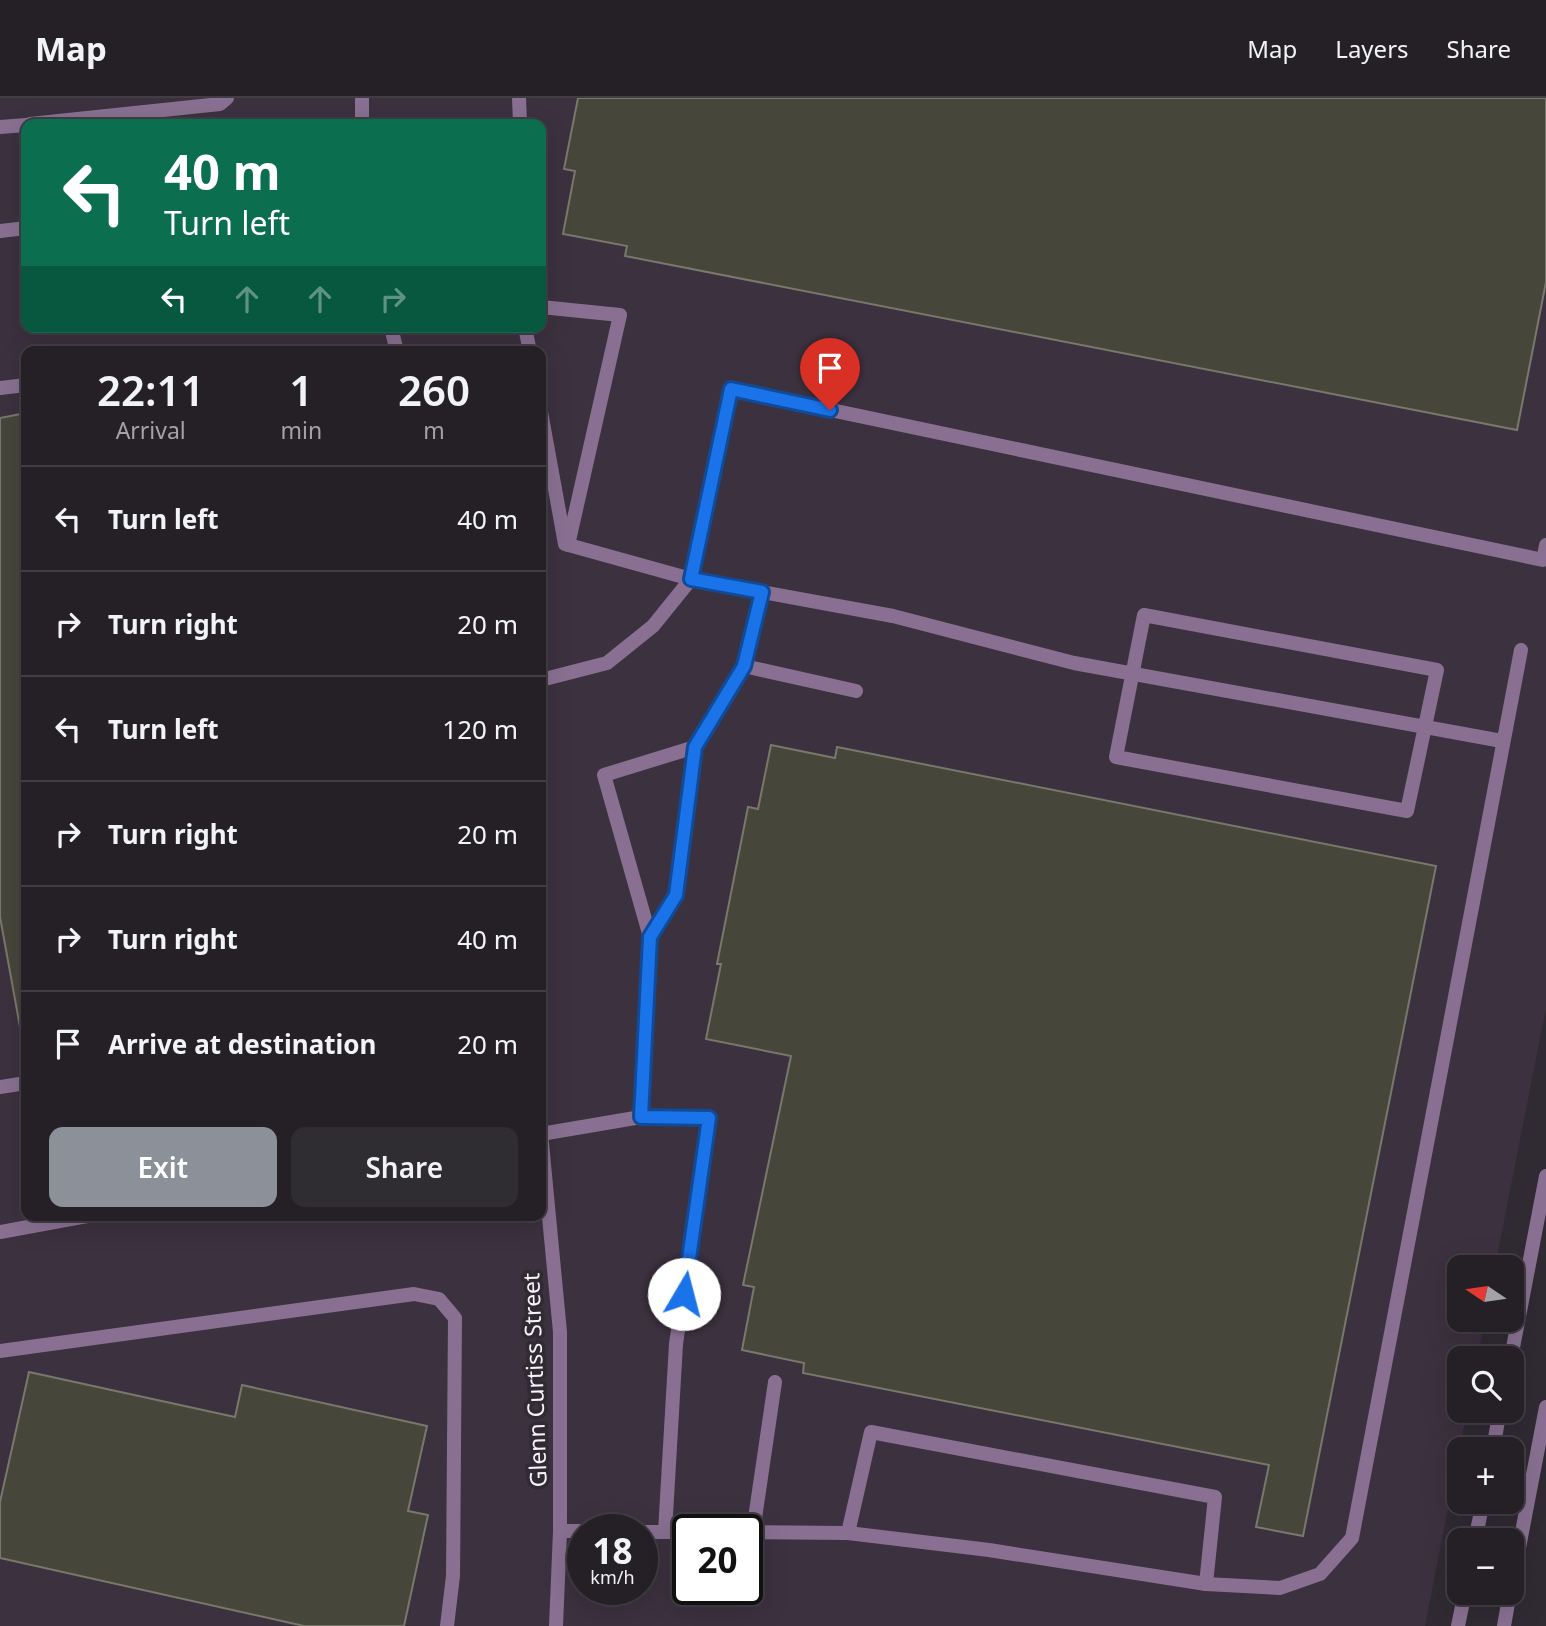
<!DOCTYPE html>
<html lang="en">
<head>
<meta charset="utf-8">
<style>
	body { margin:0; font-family:"Noto Sans",sans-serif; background:#302d32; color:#f1f3f6; height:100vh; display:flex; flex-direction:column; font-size:26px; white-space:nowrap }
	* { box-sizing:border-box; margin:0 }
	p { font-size:23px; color:#a3a3a7 }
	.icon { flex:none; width:38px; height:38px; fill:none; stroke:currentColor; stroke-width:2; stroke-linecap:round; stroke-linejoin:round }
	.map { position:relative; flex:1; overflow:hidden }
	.drawer { position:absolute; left:21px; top:248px; width:525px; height:875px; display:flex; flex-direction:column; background:#242026; border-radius:14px; box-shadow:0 7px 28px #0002,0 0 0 2px #413e43 }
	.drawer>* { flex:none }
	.top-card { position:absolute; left:21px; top:21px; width:525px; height:214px; border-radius:14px; box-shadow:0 7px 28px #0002,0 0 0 2px #413e43; background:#0b6e4f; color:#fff; overflow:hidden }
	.needle { width:46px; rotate:283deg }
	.fabs { position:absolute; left:1447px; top:1157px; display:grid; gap:14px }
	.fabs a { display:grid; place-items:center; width:77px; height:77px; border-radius:14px; background:#242026; box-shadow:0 7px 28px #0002,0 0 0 2px #413e43; font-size:35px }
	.speed { position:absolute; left:567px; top:1416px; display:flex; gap:14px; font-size:35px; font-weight:700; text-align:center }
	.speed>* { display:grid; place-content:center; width:91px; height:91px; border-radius:50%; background:#242026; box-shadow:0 7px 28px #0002,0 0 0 2px #413e43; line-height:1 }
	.speed small { font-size:18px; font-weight:400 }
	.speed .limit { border:4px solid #111; border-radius:10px; background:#fff; color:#111 }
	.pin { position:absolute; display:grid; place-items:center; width:60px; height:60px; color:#fff; margin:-72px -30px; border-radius:50% 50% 50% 0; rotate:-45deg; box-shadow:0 0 7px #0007 }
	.pin .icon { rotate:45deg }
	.me { position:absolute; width:77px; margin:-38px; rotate:8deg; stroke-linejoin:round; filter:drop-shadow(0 0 5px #0008) }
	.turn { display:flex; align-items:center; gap:24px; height:147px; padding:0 28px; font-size:32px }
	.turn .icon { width:91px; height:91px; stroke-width:2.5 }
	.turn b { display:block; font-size:49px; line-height:60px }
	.lanes { display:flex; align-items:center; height:66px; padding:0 28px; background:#0003; justify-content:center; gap:35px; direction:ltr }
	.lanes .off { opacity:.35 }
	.eta { display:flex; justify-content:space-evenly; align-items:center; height:119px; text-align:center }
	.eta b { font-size:42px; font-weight:600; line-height:49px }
	.primary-button { display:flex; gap:14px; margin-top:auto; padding:14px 28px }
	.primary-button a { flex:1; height:80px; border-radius:14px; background:#8c9099; color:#fff; font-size:28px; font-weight:600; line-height:80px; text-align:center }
	.primary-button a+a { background:#302d32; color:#f1f3f6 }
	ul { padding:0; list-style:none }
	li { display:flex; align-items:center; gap:21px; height:105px; padding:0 28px; border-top:2px solid #413e43 }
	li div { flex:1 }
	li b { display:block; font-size:26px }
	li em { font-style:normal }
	header { display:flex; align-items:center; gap:42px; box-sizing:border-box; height:98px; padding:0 35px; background:#242026; border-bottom:2px solid #413e43 }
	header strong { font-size:33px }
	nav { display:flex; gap:38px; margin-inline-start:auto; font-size:24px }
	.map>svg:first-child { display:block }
</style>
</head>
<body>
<header>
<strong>Map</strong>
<nav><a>Map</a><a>Layers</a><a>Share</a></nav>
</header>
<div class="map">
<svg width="1546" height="1528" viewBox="0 0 1546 1528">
	<rect width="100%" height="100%" fill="#302a32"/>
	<path fill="#3c313f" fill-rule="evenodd" d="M0 0H1546V910L1495 1169H1460V1222H1485L1477 1260H1460V1312L1467 1313 1425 1528H0ZM26 26H541V229H26ZM26 254H541V1118H26ZM583 1432H642V1491H583ZM688 1432H747V1491H688Z"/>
	<g fill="#47463b" stroke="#79786c" stroke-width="2">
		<polygon points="578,0 1546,0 1546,184 1517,332 625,158 627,148 563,136 575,73 564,71"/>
		<polygon points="26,315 26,940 22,940 0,819 0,320"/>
		<polygon points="771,647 835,660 837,649 1436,768 1303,1438 1256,1429 1269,1367 803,1275 804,1265 742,1252 754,1189 743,1187 791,958 706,941 721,866 717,866 748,709 758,711"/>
		<polygon points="29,1274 235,1319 242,1287 427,1328 408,1413 428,1417 404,1528 304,1528 0,1460 0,1404"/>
	</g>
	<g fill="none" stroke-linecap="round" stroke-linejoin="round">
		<g stroke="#897092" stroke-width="14">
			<polyline points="519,0 520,26"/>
			<polyline points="30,26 220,6 227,0"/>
			<polyline points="0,29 26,27"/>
			<polyline points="541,209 620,217 568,447"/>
			<polyline points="525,229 530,254"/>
			<polyline points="0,290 26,287"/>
			<polyline points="541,314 565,446 691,481 731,291 1543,462 1546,447"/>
			<polygon points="1144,517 1437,572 1407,713 1116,659"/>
			<polyline points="744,568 762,494"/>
			<polyline points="541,582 607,565 653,528 691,481 893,518 1074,565 1502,643"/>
			<polyline points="650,839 676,797 695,649"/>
			<polyline points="0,989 26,985"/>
			<polyline points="641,1019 709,1020 676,1246 665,1434"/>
			<polyline points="541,1036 641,1019 650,839 604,677 695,649 744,568 856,593"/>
			<polyline points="0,1253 414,1196 439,1201 455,1220 453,1478 447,1528"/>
			<polyline points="560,1433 583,1433"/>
			<polyline points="642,1434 688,1434"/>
			<polyline points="747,1434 848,1435 989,1452 1206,1486 1280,1490 1320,1476 1352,1440 1521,552"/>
			<polyline points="753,1434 775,1284"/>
			<polyline points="848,1435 871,1334 1215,1399 1206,1486"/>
		</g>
		<g stroke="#897092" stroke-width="14">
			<polyline points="0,133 26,130"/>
			<polyline points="0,1134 87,1118"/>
		</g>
		<g stroke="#897092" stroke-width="14">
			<polyline points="362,26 362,0"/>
			<polyline points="391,229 397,254"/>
			<polyline points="541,1035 560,1234 560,1433 556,1528"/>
			<polyline points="1511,1260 1546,1078"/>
			<polyline points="1493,1351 1500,1312"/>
			<polyline points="1475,1442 1483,1404"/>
			<polyline points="1512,1486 1546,1309"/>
			<polyline points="1458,1528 1465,1494"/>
			<polyline points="1504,1528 1510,1494"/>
		</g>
	</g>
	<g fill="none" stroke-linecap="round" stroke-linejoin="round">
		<defs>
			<polyline id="route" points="684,1196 709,1020 641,1019 650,839 676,797 695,649 744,568 762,494 691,481 731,291 830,312"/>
		</defs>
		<use href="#route" stroke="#114b97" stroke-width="18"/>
		<use href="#route" stroke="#1a73e8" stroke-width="12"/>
	</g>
	<g text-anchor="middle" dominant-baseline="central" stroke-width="7" stroke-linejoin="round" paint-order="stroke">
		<g font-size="23" fill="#f7f3f8" stroke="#302a32">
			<text transform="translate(534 1282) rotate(-92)">Glenn Curtiss Street</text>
		</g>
	</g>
</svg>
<div class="fabs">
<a><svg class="needle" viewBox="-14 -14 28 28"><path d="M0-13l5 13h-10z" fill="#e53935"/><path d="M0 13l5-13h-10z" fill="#a3a3a7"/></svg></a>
<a><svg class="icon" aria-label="search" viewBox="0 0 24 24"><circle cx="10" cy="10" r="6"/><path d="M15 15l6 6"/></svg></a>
<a>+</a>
<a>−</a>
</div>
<div class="speed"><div>18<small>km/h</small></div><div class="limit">20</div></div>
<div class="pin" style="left:830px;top:312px;background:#d93025"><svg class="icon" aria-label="arrive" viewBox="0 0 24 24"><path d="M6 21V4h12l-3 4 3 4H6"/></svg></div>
<svg class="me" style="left:684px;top:1196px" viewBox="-20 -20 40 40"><circle r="19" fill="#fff"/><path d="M0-13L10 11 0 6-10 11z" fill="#1a73e8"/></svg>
<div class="top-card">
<div class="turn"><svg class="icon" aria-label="left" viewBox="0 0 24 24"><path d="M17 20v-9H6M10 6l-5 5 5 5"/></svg><div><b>40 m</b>Turn left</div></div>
<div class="lanes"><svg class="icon" aria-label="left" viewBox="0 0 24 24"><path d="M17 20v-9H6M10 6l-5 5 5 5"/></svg><svg class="icon off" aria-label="ahead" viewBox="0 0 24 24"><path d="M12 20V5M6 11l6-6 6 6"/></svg><svg class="icon off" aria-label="ahead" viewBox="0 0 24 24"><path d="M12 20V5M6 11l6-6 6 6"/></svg><svg class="icon off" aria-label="right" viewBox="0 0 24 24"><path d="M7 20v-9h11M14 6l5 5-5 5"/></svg></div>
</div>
<section class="drawer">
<div class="eta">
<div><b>22:11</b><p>Arrival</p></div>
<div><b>1</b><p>min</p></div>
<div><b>260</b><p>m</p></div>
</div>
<ul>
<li><svg class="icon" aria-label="left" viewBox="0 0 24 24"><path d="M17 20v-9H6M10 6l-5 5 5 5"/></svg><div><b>Turn left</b></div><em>40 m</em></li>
<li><svg class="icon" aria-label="right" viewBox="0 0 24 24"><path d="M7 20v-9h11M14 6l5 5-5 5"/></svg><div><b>Turn right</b></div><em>20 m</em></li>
<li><svg class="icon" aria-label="left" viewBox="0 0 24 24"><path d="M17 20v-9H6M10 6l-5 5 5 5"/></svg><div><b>Turn left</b></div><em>120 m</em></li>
<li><svg class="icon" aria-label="right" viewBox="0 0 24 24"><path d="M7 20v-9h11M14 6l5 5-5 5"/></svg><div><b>Turn right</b></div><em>20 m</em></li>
<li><svg class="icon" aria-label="right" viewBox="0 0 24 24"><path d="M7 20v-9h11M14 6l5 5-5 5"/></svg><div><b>Turn right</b></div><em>40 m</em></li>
<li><svg class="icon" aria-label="arrive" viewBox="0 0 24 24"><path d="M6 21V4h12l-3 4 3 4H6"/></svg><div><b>Arrive at destination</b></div><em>20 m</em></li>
</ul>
<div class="primary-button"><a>Exit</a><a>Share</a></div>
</section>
</div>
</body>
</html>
